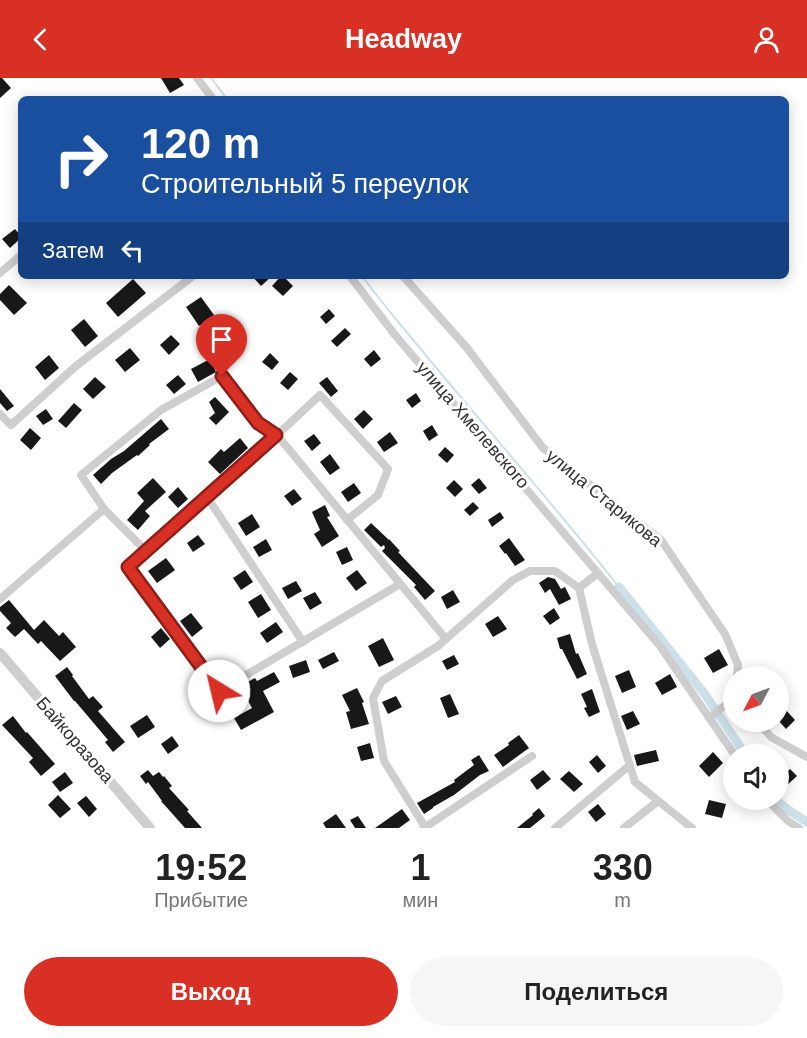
<!DOCTYPE html>
<html lang="ru">
<head>
<meta charset="utf-8">
<style>
	body { margin:0; font-family:Arial,sans-serif; background:#f6f6f6; color:#222; height:100vh; display:flex; flex-direction:column; font-size:22px; white-space:nowrap }
	* { box-sizing:border-box; margin:0 }
	p { font-size:20px; color:#767676 }
	.icon { flex:none; width:33px; height:33px; fill:none; stroke:currentColor; stroke-width:2; stroke-linecap:round; stroke-linejoin:round }
	.map { position:relative; height:750px; overflow:hidden }
	.panel { display:flex; flex-direction:column; background:#fff; flex:1 }
	.panel>* { flex:none }
	.guide { position:absolute; left:18px; top:18px; width:771px; height:183px; border-radius:9px; box-shadow:0 3px 15px #0003; background:#1a4fa0; color:#fff; overflow:hidden }
	.needle { width:39px; rotate:229deg }
	.buttons { position:absolute; left:723px; top:588px; display:grid; gap:12px }
	.buttons a { display:grid; place-items:center; width:66px; height:66px; border-radius:50%; background:#fff; box-shadow:0 3px 15px #0003; font-size:30px }
	.pin { position:absolute; display:grid; place-items:center; width:51px; height:51px; color:#fff; margin:-62px -26px; border-radius:50% 50% 50% 0; rotate:-45deg; box-shadow:0 0 6px #0007 }
	.pin .icon { rotate:45deg }
	.me { position:absolute; width:66px; margin:-33px; rotate:324deg; stroke-linejoin:round; filter:drop-shadow(0 0 4px #0008) }
	.turn { display:flex; align-items:center; gap:21px; height:126px; padding:0 24px; font-size:27px }
	.turn .icon { width:78px; height:78px; stroke-width:2.5 }
	.turn b { display:block; font-size:42px; line-height:51px }
	.then { display:flex; align-items:center; height:57px; padding:0 24px; background:#0003; gap:12px; font-size:22px }
	.eta { display:flex; justify-content:space-evenly; align-items:center; height:102px; text-align:center }
	.eta b { font-size:36px; font-weight:600; line-height:42px }
	.button { display:flex; gap:12px; margin-top:auto; padding:12px 24px }
	.button a { flex:1; height:69px; border-radius:36px; background:#d93025; color:#fff; font-size:24px; font-weight:600; line-height:69px; text-align:center }
	.button a+a { background:#f6f6f6; color:#222 }
	header { display:flex; justify-content:space-between; align-items:center; height:78px; padding:0 24px; background:#d93025; color:#fff; font-size:27px; font-weight:600 }
	.map>svg:first-child { display:block }
</style>
</head>
<body>
<header><svg class="icon" aria-label="back" viewBox="0 0 24 24"><path d="M15 5l-7 7 7 7"/></svg>Headway<svg class="icon" aria-label="person" viewBox="0 0 24 24"><circle cx="12" cy="8" r="4"/><path d="M4 21q1-7 8-7t8 7"/></svg></header>
<div class="map">
<svg width="807" height="750" viewBox="0 0 807 750">
	<rect width="100%" height="100%" fill="#fff"/>
	<g fill="none" stroke-linecap="round" stroke-linejoin="round">
		<g stroke="#cbe0e8" stroke-width="2">
			<polyline points="211,0 227,21"/>
			<path d="M362 198C388 233 416 265 443 298 502 368 562 437 619 509"/>
		</g>
		<g stroke="#cbe0e8" stroke-width="9">
			<polyline points="619,509 704,615 745,676"/>
			<polyline points="776,722 787,731 807,744"/>
		</g>
	</g>
	<g fill="#181818">
		<polygon points="0,0 2,0 11,10 0,20"/>
		<polygon points="161,0 179,0 184,7 170,15"/>
		<polygon points="15,151 21,158 21,160 10,170 2,161"/>
		<polygon points="252,198 272,198 261,208"/>
		<polygon points="281,198 283,198 293,208 283,218 272,208"/>
		<polygon points="133,201 146,215 118,239 106,225"/>
		<polygon points="9,207 27,225 14,237 0,222 0,216"/>
		<polygon points="201,219 214,237 199,248 186,229"/>
		<polygon points="329,231 335,238 326,246 320,239"/>
		<polygon points="84,241 98,258 85,269 71,252"/>
		<polygon points="345,250 351,256 337,269 331,263"/>
		<polygon points="171,257 180,266 169,277 160,267"/>
		<polygon points="130,270 140,282 125,294 115,282"/>
		<polygon points="374,272 381,281 371,289 364,281"/>
		<polygon points="270,275 279,284 272,292 262,284"/>
		<polygon points="49,277 59,290 45,302 35,289"/>
		<polygon points="210,281 216,294 198,304 191,291"/>
		<polygon points="290,294 298,301 288,312 280,305"/>
		<polygon points="178,297 186,306 174,316 166,307"/>
		<polygon points="95,299 106,309 93,321 83,311"/>
		<polygon points="327,299 338,313 331,319 319,305"/>
		<polygon points="0,311 14,328 7,333 0,325"/>
		<polygon points="416,315 421,323 412,330 406,322"/>
		<polygon points="215,319 229,334 216,347 209,340 215,335 209,324"/>
		<polygon points="74,325 82,332 66,350 58,343"/>
		<polygon points="46,331 53,341 43,347 36,338"/>
		<polygon points="364,332 373,341 363,351 354,341"/>
		<polygon points="161,341 169,351 149,366 150,367 138,378 137,377 112,395 101,406 93,397 111,381 124,373"/>
		<polygon points="432,347 438,357 429,363 423,353"/>
		<polygon points="30,350 41,360 31,372 20,362"/>
		<polygon points="390,354 398,365 384,374 377,364"/>
		<polygon points="314,356 321,365 312,373 304,363"/>
		<polygon points="240,360 248,370 220,396 208,384 221,371 224,374"/>
		<polygon points="445,369 454,377 447,385 438,377"/>
		<polygon points="330,376 340,390 330,397 320,384"/>
		<polygon points="153,400 166,414 145,433 150,438 138,452 127,442 144,423 137,415"/>
		<polygon points="479,400 487,410 479,416 471,407"/>
		<polygon points="454,402 463,411 455,419 446,410"/>
		<polygon points="354,405 361,415 348,424 341,414"/>
		<polygon points="178,409 188,421 178,430 168,419"/>
		<polygon points="294,411 302,421 292,428 284,418"/>
		<polygon points="473,424 479,430 470,438 464,432"/>
		<polygon points="325,427 330,438 327,439 339,458 322,469 314,456 320,452 312,434"/>
		<polygon points="500,434 504,440 492,449 488,442"/>
		<polygon points="252,436 260,449 246,458 238,445"/>
		<polygon points="371,445 389,462 389,461 400,473 398,474 435,513 425,522 414,509 416,507 382,473 385,470 384,467 381,469 364,452"/>
		<polygon points="198,457 205,466 193,474 187,465"/>
		<polygon points="509,460 525,482 515,488 506,475 505,476 499,468"/>
		<polygon points="266,461 272,472 259,479 253,469"/>
		<polygon points="347,469 353,482 342,487 336,474"/>
		<polygon points="166,480 175,492 157,505 148,493"/>
		<polygon points="245,492 253,504 241,512 233,500"/>
		<polygon points="357,492 367,505 356,513 346,500"/>
		<polygon points="548,499 555,501 561,511 565,509 571,521 559,527 550,511 545,515 539,505"/>
		<polygon points="296,503 302,513 288,521 282,510"/>
		<polygon points="453,512 460,524 447,531 441,519"/>
		<polygon points="315,514 322,525 310,532 303,520"/>
		<polygon points="261,516 271,532 258,540 248,524"/>
		<polygon points="9,522 34,552 44,542 59,558 63,554 76,569 60,583 41,563 38,566 24,551 15,559 6,550 11,545 0,533 0,529"/>
		<polygon points="554,530 560,540 550,547 543,538"/>
		<polygon points="191,535 203,550 192,559 180,543"/>
		<polygon points="498,538 507,551 493,559 485,546"/>
		<polygon points="276,544 283,554 267,565 260,555"/>
		<polygon points="161,550 170,561 160,570 151,559"/>
		<polygon points="570,556 576,576 578,575 587,596 577,601 562,571 560,571 557,560"/>
		<polygon points="383,560 394,582 379,589 368,568"/>
		<polygon points="719,571 728,587 713,595 704,580"/>
		<polygon points="334,574 339,583 323,591 318,582"/>
		<polygon points="454,577 459,586 447,592 442,583"/>
		<polygon points="306,582 310,594 293,600 289,588"/>
		<polygon points="67,589 73,597 72,598 89,621 93,618 103,629 98,633 125,664 113,674 105,664 108,662 75,623 74,623 55,598"/>
		<polygon points="629,592 636,609 622,615 615,598"/>
		<polygon points="274,594 280,604 263,613 274,634 241,652 234,640 252,630 240,608 255,600 257,603"/>
		<polygon points="670,596 677,609 662,617 655,605"/>
		<polygon points="357,610 364,624 362,625 369,646 351,651 346,634 350,633 342,617"/>
		<polygon points="592,611 600,634 589,639 584,630 587,629 581,616"/>
		<polygon points="450,616 459,636 448,640 440,620"/>
		<polygon points="396,618 402,629 388,636 382,624"/>
		<polygon points="784,630 795,642 786,651 778,642 778,635"/>
		<polygon points="633,633 640,646 627,652 621,638"/>
		<polygon points="147,637 155,649 138,660 130,648"/>
		<polygon points="13,638 26,655 27,654 55,686 41,698 29,684 33,680 2,647"/>
		<polygon points="519,657 529,670 503,689 494,677 509,667 508,665"/>
		<polygon points="172,658 179,668 168,676 161,666"/>
		<polygon points="370,665 374,680 361,683 357,669"/>
		<polygon points="656,672 659,683 637,688 634,677"/>
		<polygon points="713,674 723,685 709,699 699,688"/>
		<polygon points="479,677 489,693 480,697 454,717 433,729 433,730 424,736 417,725 455,704 454,702 474,687 471,682"/>
		<polygon points="597,677 606,688 598,695 589,684"/>
		<polygon points="790,691 797,698 785,709 778,702"/>
		<polygon points="148,692 153,698 159,694 163,699 164,698 172,708 169,710 189,732 187,733 202,750 185,750 161,723 162,723 148,704 146,706 140,698"/>
		<polygon points="543,692 551,701 537,712 530,702"/>
		<polygon points="569,693 583,706 574,714 560,701"/>
		<polygon points="65,694 73,705 60,714 52,704"/>
		<polygon points="58,717 71,731 60,740 48,727"/>
		<polygon points="86,718 97,731 89,739 77,725"/>
		<polygon points="709,722 726,726 722,740 705,736"/>
		<polygon points="598,726 606,736 596,744 588,734"/>
		<polygon points="539,730 545,738 530,750 517,750 533,737 532,736"/>
		<polygon points="402,731 410,742 399,750 375,750"/>
		<polygon points="336,736 346,750 326,750 323,745"/>
		<polygon points="358,738 366,750 355,750 350,742"/>
	</g>
	<g fill="none" stroke-linecap="round" stroke-linejoin="round">
		<g stroke="#cecece" stroke-width="8">
			<polyline points="197,0 213,21"/>
			<polyline points="0,195 21,177"/>
			<polyline points="350,198 395,257 660,568 734,676"/>
			<polyline points="403,198 467,270 543,370 661,462 725,556 738,587 737,598"/>
			<polyline points="0,336 11,347 76,288 193,198"/>
			<polyline points="207,419 303,564"/>
			<polyline points="104,431 146,473"/>
			<polyline points="347,442 378,417 388,391 320,317 277,357 128,488 219,613 400,506"/>
			<polyline points="598,495 579,510 592,566 635,704 692,750"/>
			<polyline points="0,521 104,431 81,397 161,332 222,298 258,346 277,357 446,561"/>
			<polyline points="709,640 734,620"/>
			<polyline points="758,644 771,659 807,679"/>
			<polyline points="767,722 788,743 799,750"/>
			<polyline points="425,749 384,683 373,620 382,603 438,568 513,502 530,493 555,493 579,510"/>
			<polyline points="424,750 532,678"/>
			<polyline points="555,750 630,687"/>
			<polyline points="624,750 658,723"/>
		</g>
		<polyline stroke="#cecece" stroke-width="10" points="0,575 150,750"/>
	</g>
	<g fill="none" stroke-linecap="round" stroke-linejoin="round">
		<defs>
			<polyline id="route" points="219,613 128,489 276,357 258,345 222,298"/>
		</defs>
		<use href="#route" stroke="#8d1f18" stroke-width="15"/>
		<use href="#route" stroke="#d93025" stroke-width="10"/>
	</g>
	<g text-anchor="middle" dominant-baseline="central" stroke-width="6" stroke-linejoin="round" paint-order="stroke">
		<g font-size="18" fill="#313131" stroke="#fff">
			<text transform="translate(473 347) rotate(49)">улица Хмелевского</text>
			<text transform="translate(604 420) rotate(39)">улица Старикова</text>
			<text transform="translate(75 662) rotate(49)">Байкоразова</text>
		</g>
	</g>
</svg>
<div class="buttons">
<a><svg class="needle" viewBox="-14 -14 28 28"><path d="M0-13l5 13h-10z" fill="#e53935"/><path d="M0 13l5-13h-10z" fill="#767676"/></svg></a>
<a><svg class="icon" aria-label="sound" viewBox="0 0 24 24"><path d="M4 9h4l5-4v14l-5-4H4zM17 9q2 3 0 6"/></svg></a>
</div>
<div class="pin" style="left:222px;top:298px;background:#d93025"><svg class="icon" aria-label="arrive" viewBox="0 0 24 24"><path d="M6 21V4h12l-3 4 3 4H6"/></svg></div>
<svg class="me" style="left:219px;top:613px" viewBox="-20 -20 40 40"><circle r="19" fill="#fff"/><path d="M0-13L10 11 0 6-10 11z" fill="#d93025"/></svg>
<div class="guide">
<div class="turn"><svg class="icon" aria-label="right" viewBox="0 0 24 24"><path d="M7 20v-9h11M14 6l5 5-5 5"/></svg><div><b>120 m</b>Строительный 5 переулок</div></div>
<div class="then">Затем<svg class="icon" aria-label="left" viewBox="0 0 24 24"><path d="M17 20v-9H6M10 6l-5 5 5 5"/></svg></div>
</div>
</div>
<section class="panel">
<div class="eta">
<div><b>19:52</b><p>Прибытие</p></div>
<div><b>1</b><p>мин</p></div>
<div><b>330</b><p>m</p></div>
</div>
<div class="button"><a>Выход</a><a>Поделиться</a></div>
</section>
</body>
</html>
